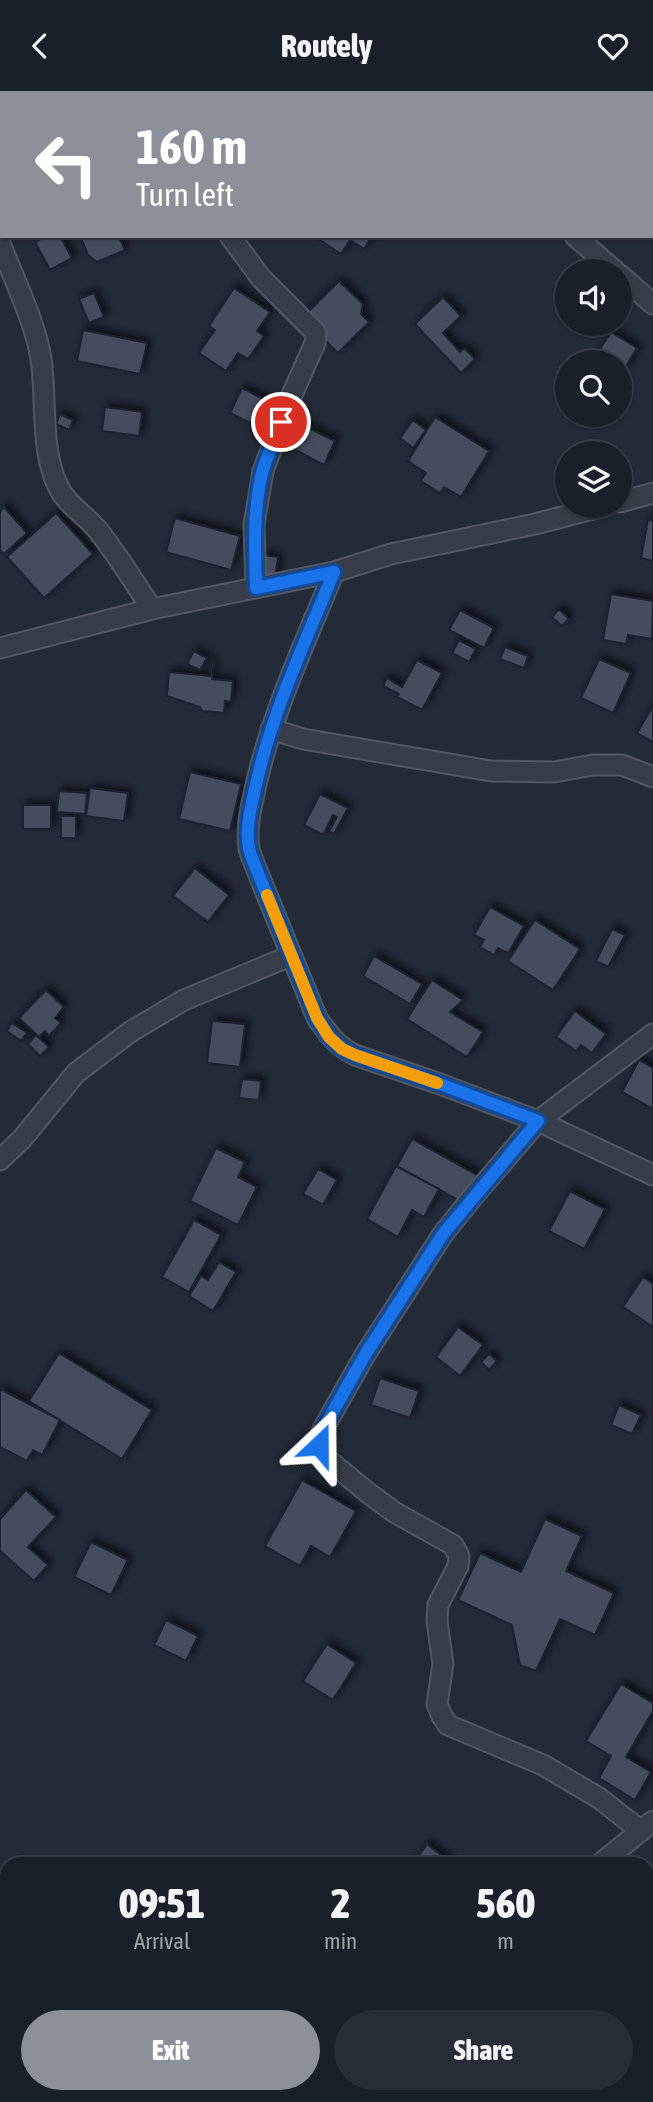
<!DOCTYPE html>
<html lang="en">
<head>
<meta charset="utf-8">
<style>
	body { margin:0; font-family:"Asap Condensed",sans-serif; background:#272d36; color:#f1f3f6; height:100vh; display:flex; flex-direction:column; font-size:26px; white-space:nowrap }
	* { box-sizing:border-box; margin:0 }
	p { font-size:23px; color:#9fa3a8 }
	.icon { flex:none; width:38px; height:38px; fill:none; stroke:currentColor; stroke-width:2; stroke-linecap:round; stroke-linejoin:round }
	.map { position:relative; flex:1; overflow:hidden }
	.panel { position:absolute; left:0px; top:1766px; width:654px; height:247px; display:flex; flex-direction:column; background:#1a202a; border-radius:21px 21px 0 0; box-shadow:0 2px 5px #0004,0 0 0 2px #383e47 }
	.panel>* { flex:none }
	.hud { position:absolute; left:0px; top:0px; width:654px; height:147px; box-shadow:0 2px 5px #0004,0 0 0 2px #383e47; background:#8c9099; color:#fff; overflow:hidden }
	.fabs { position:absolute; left:555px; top:168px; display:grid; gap:14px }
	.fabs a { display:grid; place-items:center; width:77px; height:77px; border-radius:50%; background:#1a202a; box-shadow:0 2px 5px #0004,0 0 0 2px #383e47; font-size:35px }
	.pin { position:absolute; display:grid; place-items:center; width:60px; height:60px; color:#fff; margin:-30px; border:4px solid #fff; border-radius:50%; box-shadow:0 2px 7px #0007 }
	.me { position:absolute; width:77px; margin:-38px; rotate:23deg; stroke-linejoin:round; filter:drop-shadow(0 0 5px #0008) }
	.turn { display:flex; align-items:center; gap:24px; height:147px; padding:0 21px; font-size:32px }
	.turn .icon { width:91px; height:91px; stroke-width:2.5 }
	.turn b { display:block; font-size:49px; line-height:60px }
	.eta { display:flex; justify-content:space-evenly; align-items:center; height:119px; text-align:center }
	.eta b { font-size:42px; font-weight:800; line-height:49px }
	.primary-button { display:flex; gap:14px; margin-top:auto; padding:14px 21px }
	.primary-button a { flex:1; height:80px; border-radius:42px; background:#8c9099; color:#fff; font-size:28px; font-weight:800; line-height:80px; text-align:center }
	.primary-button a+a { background:#272d36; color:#f1f3f6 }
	header { display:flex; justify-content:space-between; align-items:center; height:91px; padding:0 21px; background:#1a202a; font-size:32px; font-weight:800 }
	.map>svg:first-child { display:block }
</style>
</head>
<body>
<header><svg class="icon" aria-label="back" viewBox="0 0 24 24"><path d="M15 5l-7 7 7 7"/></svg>Routely<svg class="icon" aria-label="heart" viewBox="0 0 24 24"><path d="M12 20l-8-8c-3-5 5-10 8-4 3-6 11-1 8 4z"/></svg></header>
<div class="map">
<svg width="653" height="2011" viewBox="0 0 653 2011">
	<defs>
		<filter id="shadow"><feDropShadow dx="4" dy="-4" stdDeviation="3.5" flood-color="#0009"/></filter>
	</defs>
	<rect width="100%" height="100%" fill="#232a38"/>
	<g fill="#444d5d" stroke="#1e2430" stroke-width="2" filter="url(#shadow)">
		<polygon points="46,145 60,145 72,167 50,179 35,151"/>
		<polygon points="80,145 122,145 119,146 125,159 97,171 88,164"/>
		<polygon points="314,145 372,145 364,158 350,149 341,163"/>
		<polygon points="339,190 363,213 361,223 369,231 338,262 302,227"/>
		<polygon points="234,197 270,221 257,240 264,245 248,268 238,262 226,280 199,262 215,239 209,235"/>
		<polygon points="94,202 104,226 89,232 79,208"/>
		<polygon points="443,206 461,225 443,242 460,261 464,257 475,268 461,282 415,233"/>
		<polygon points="83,239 147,252 140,283 77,270"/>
		<polygon points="611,241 637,257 620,285 620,271 592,271"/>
		<polygon points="242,297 271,312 259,336 230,322"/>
		<polygon points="105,316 142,321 139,345 102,340"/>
		<polygon points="60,323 73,329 69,339 56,333"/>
		<polygon points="435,326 489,360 461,406 444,396 440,402 421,390 426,382 408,370"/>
		<polygon points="413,329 426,339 413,357 400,347"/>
		<polygon points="297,331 335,350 324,374 286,354"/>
		<polygon points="4,416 27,442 4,463 0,459 0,420"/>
		<polygon points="56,422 93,463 44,507 7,466"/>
		<polygon points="175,427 240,445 231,479 166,461"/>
		<polygon points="648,429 653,430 653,470 641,467"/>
		<polygon points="264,464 278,466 275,487 261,485"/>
		<polygon points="611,503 653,510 652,548 628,544 626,553 603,549"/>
		<polygon points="559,518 569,528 562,535 552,526"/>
		<polygon points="460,519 494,537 484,557 449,539"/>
		<polygon points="459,549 476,558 469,571 452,562"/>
		<polygon points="505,556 528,565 524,577 500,568"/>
		<polygon points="194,560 207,567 200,579 187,573"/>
		<polygon points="212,568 214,568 212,588 233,590 231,611 225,610 224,622 202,620 200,616 167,605 169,581 210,585"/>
		<polygon points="599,568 631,582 613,622 581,607"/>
		<polygon points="417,569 442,582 422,619 397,606 399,603 383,595 387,587 402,596"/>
		<polygon points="653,615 653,651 637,642"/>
		<polygon points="190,681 241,693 230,740 179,728"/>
		<polygon points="90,697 128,702 124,730 86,725"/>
		<polygon points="59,700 87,702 85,723 57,721"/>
		<polygon points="320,703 348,717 334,743 329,740 337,726 333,724 323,744 304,734"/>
		<rect x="23" y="714" width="28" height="24"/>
		<rect x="61" y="725" width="15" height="22"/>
		<polygon points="195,777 229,804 208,831 173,805"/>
		<polygon points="490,816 524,835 508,862 498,857 494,864 480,856 484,849 474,844"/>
		<polygon points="535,829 580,858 553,899 508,870"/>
		<polygon points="612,838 625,844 608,876 596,870"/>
		<polygon points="374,865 422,893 410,913 363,885"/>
		<polygon points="432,889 463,909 450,921 483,941 467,966 407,928"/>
		<polygon points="46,899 64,916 55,927 61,932 49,945 45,940 39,946 19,927"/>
		<polygon points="575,920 606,943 592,962 581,954 576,960 556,946"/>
		<polygon points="212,930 245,933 240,976 207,972"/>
		<polygon points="12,932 27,942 21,950 7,940"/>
		<polygon points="36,944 49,956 40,965 28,953"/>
		<polygon points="639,969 653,977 653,1018 622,1001"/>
		<polygon points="242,988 261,990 259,1009 239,1007"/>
		<polygon points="412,1048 477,1084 462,1111 397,1075"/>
		<polygon points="216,1057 245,1071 238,1086 257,1096 238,1134 190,1110"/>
		<polygon points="396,1075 439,1098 424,1126 412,1119 398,1146 367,1128"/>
		<polygon points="318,1078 337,1089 323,1114 303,1103"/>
		<polygon points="570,1100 605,1118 584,1158 549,1140"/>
		<polygon points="194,1129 221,1144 189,1201 162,1186"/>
		<polygon points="219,1171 236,1181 213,1220 189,1205 201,1185 208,1189"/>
		<polygon points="643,1186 653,1193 653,1236 623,1216"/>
		<polygon points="458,1236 483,1254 460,1285 436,1266"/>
		<polygon points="59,1262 152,1319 122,1368 29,1310"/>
		<polygon points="489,1263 497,1270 489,1279 481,1271"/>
		<polygon points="380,1287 419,1300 410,1327 371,1314"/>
		<polygon points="0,1298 60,1329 42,1364 33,1359 27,1370 0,1356"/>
		<polygon points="619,1314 641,1324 632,1343 611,1334"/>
		<polygon points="302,1389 356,1420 330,1466 311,1455 300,1475 265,1455"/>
		<polygon points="26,1399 56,1426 28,1456 48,1474 34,1490 0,1460 0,1428"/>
		<polygon points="545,1428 582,1445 566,1480 614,1502 595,1544 560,1528 536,1580 520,1574 512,1534 458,1509 480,1462 521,1481"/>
		<polygon points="91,1451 128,1469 111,1504 74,1486"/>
		<polygon points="166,1529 198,1545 186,1570 154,1554"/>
		<polygon points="327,1553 356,1572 333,1609 303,1590"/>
		<polygon points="621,1593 653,1612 653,1620 626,1666 651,1681 635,1709 599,1687 611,1665 586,1650"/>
		<polygon points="427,1753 449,1770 447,1773 413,1773"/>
	</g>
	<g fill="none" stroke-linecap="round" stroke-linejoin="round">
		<defs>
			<g id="minor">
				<polyline points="136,2 136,0"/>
				<polyline points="446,2 447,0"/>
				<polyline points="230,145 261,187 316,242 315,252 291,306 263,380 254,434 256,497"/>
				<polyline points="575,145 615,180"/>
				<path d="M0 152C13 186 36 233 41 268 47 308 40 359 58 395 66 413 85 424 97 438 117 463 134 491 152 518"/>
				<polyline points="620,184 653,213"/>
				<polyline points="620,411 653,402"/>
				<path d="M334 481C304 554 270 626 254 703 250 720 246 740 249 757 250 762 252 767 254 772L317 927C328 943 337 955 355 964L440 993 538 1030 653 1084"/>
				<polyline points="0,557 152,518 334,481 391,463 535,433 604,415"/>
				<polyline points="271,638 303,648 491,680 554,681 593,674 622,674 653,686"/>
				<polyline points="0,1069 22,1048 76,982 130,941 184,909 290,865"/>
				<polyline points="641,1740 599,1707 543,1674 448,1634 442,1625 437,1613 443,1573 437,1530 438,1514 458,1475 459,1465 453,1454 394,1421 367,1401 326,1367 319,1354 323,1338 365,1264 443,1143 472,1107 538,1030 653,943"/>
				<polyline points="600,1773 653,1730"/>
				<polyline points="369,2011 373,2006"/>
			</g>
		</defs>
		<use href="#minor" stroke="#525764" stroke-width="23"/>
		<use href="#minor" stroke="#373c49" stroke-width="19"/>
	</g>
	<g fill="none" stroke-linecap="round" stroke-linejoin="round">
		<defs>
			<path id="route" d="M281 331C275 347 267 365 262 382 253 420 255 458 256 497L334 481C305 552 271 623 255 698 251 716 245 738 249 757 250 762 252 767 254 772L317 927 329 946 342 958 355 964 440 993 538 1030 443 1143 365 1264 323 1338 319 1354"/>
		</defs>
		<use href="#route" stroke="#114b97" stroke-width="18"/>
		<use href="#route" stroke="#1a73e8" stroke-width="12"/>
		<polyline stroke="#f59e0b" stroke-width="12" points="267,804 317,927 329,946 342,958 355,964 437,992"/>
	</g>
</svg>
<div class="fabs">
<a><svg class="icon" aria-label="sound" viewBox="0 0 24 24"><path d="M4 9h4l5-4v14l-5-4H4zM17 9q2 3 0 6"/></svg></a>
<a><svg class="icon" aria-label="search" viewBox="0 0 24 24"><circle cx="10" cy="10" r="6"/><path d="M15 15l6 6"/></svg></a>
<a><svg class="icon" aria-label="layers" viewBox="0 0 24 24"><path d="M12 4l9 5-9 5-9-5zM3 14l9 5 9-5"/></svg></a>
</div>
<div class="pin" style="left:281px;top:331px;background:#d93025"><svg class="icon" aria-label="arrive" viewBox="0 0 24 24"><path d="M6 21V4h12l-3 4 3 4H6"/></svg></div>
<svg class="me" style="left:319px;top:1354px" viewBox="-20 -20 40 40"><path d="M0-17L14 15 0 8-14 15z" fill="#1a73e8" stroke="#fff" stroke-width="4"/></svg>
<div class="hud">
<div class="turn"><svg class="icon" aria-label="left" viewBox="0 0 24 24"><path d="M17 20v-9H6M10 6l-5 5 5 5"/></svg><div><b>160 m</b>Turn left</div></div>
</div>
<section class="panel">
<div class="eta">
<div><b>09:51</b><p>Arrival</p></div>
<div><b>2</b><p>min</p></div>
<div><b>560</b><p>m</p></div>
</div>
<div class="primary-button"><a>Exit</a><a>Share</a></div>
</section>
</div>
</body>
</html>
